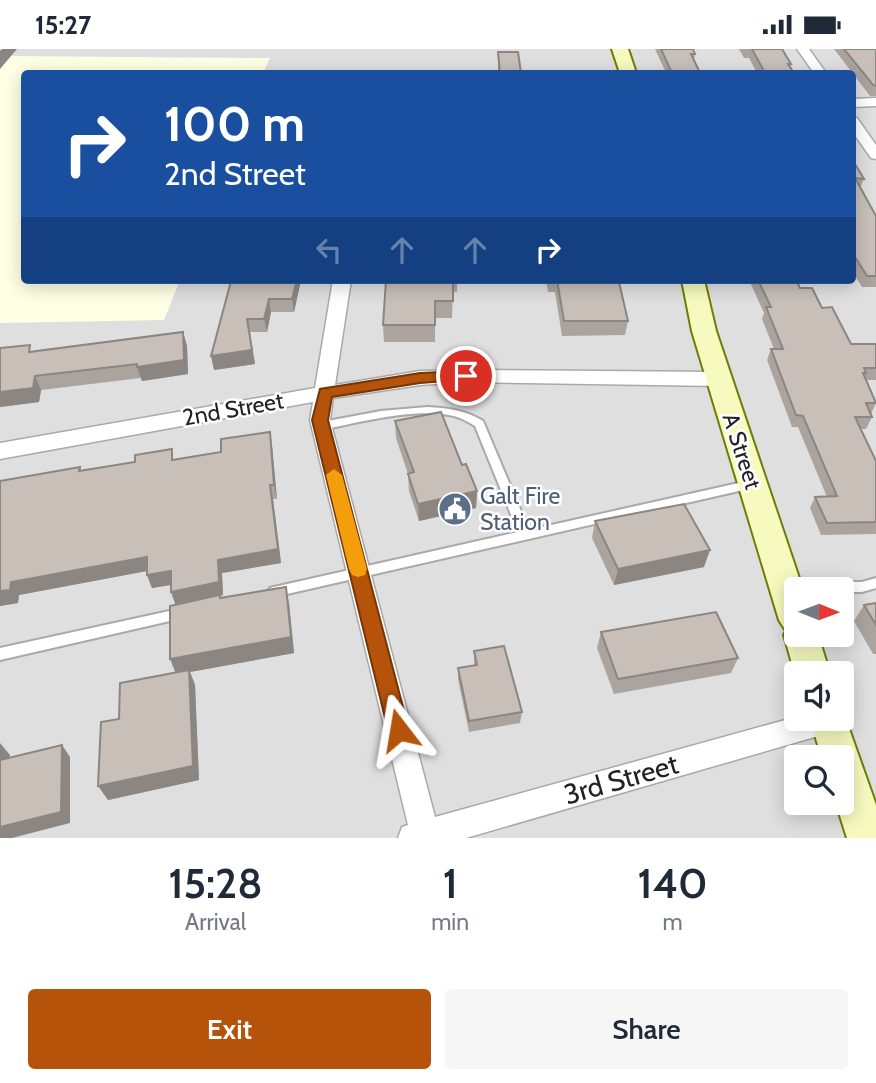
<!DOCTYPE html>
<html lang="en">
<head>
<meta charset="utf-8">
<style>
	body { margin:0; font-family:Cabin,sans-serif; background:#f6f6f7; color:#1f2937; height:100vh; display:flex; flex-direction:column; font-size:26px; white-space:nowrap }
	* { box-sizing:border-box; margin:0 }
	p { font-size:23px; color:#747a83 }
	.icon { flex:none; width:38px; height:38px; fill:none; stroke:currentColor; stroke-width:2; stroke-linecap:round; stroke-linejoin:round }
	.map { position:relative; height:789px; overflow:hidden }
	.sheet { display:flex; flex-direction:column; background:#fff; flex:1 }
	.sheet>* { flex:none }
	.banner { position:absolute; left:21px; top:21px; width:835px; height:214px; border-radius:7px; box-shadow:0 4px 18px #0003; background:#1a4fa0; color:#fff; overflow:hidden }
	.needle { width:46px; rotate:91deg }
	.tools { position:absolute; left:784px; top:528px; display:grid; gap:14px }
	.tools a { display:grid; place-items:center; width:70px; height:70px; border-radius:7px; background:#fff; box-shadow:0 4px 18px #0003; font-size:35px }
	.pin { position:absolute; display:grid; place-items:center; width:60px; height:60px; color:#fff; margin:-30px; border:4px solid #fff; border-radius:50%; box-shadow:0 2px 7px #0007 }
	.me { position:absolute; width:77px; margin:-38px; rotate:346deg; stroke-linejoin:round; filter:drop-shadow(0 0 5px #0008) }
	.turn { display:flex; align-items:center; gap:24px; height:147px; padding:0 28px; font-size:32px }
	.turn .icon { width:91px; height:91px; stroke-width:2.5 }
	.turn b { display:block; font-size:49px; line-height:60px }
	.lanes { display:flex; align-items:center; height:66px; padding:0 28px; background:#0003; justify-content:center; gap:35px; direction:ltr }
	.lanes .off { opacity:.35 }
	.eta { display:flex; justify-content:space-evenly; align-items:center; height:119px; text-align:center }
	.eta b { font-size:42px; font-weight:600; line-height:49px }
	.primary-button { display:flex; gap:14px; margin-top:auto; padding:14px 28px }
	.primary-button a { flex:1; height:80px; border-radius:7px; background:#b45309; color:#fff; font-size:28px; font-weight:600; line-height:80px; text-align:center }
	.primary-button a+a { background:#f6f6f7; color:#1f2937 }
	.status { display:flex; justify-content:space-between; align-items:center; height:49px; padding:0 35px; background:#fff; direction:ltr }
	.status svg { height:19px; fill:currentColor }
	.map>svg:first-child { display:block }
</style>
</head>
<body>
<div class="status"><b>15:27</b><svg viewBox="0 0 49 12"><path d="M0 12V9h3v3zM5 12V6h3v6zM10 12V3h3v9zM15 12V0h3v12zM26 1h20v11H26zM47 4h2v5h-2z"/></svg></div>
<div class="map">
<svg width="876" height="789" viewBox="0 0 876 789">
	<rect width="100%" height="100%" fill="#f2efe9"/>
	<path fill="#e0dfdf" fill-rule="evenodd" d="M0 0H876V789H0ZM24 24H852V231H24ZM796 541H842V586H796ZM796 625H842V670H796ZM796 709H842V754H796Z"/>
	<polygon fill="#ffffe5" points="0,7 270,9 263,24 24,24 24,231 180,231 164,271 0,274"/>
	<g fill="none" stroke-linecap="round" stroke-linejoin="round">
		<defs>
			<g id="lane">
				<path d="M427 358C448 359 465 361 483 372L529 481 752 431 756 432 757 435 756 438 752 439 274 548 270 547 268 543 270 539 274 538 518 483 475 377C470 374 465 371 460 369 424 356 360 373 322 381L317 377 322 373 381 362Z"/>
				<polygon points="876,529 876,539 862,543 842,543 842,541 796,541 796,543 784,542 782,538 784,534 788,533 862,533"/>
				<polygon points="183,559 187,560 189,564 187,568 183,569 0,611 0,599"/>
			</g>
			<g id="street">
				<polygon points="797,0 809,0 826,24 814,24"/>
				<polygon points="876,49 876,57 852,58 852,50"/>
				<polygon points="852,68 857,69 876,96 876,110 871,109 852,82"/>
				<polygon points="333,231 351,231 335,336 420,322 465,321 719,323 726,325 729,330 726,335 719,337 465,333 420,336 333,349 330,371 435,768 796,668 842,670 839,681 466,789 398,789 402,778 408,776 310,371 313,353 0,410 0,394 315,339"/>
			</g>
			<g id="secondary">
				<polygon points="612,0 628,0 636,24 620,24"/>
				<polygon points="682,231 704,231 716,282 803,541 796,541 796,586 818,586 830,625 795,625 784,586 786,582 779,571 692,282"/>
				<polygon points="842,660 876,756 876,789 847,789 836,754 842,754 842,709 822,709 810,670 842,670"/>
			</g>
		</defs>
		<use href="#lane" stroke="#a9a9a9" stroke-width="4"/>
		<use href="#street" stroke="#a9a9a9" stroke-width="3"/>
		<use href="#secondary" stroke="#707d05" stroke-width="4"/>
		<use href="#lane" fill="#fff" fill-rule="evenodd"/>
		<use href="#street" fill="#fff" fill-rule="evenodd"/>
		<use href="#secondary" fill="#f7fabf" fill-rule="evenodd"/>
	</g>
	<g fill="#aba49e">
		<polygon points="655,0 693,0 695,5 694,11 700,24 666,24"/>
		<polygon points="739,0 782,0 791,15 790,18 794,24 757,24 749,9 744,9"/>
		<polygon points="834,0 876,0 876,47 870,47"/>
		<polygon points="498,3 521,24 498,24"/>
		<polygon points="852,110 864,130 860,139 876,167 876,238 862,238 852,222"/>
		<polygon points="301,231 294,263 271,263 267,283 250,283 255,315 214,321 231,232"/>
		<polygon points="386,231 457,231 457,243 453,243 452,269 435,269 435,293 384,293 383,276"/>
		<polygon points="546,231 597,231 598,233 628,272 625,286 562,287 555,243 548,243"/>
		<polygon points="749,231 796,231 800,239 822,259 851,295 876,295 876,331 866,331 876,354 871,365 872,368 866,380 861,380 876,412 876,485 821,486 810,459 815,448 827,448 798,378 792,378 767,311 771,300 774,300 762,270 764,264"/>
		<polygon points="183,283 187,297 188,325 142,332 141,329 41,341 39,353 0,358 33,302"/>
		<polygon points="395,372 462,416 477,442 476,459 419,472 409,442 408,425 396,389"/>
		<polygon points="270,383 272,397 277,450 273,450 281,514 222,524 223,546 220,547 220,549 289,554 294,604 190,623 195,636 199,731 108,751 119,670 176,623 176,556 171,543 171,536 152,539 147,526 147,522 19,546 18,554 0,557 80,418 81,422 175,410 221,403"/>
		<polygon points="595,472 704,518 614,536 592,489"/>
		<polygon points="876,554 876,605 873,605 854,572 864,556"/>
		<polygon points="601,583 738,609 731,624 614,645 597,599"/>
		<polygon points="474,602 522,663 520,674 469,683 458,630 458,619 474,617"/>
	</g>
	<g fill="#8b8681">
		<polygon points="2,0 17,0 0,20 0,2"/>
		<polygon points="297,231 301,231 294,263 292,250"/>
		<polygon points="269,250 271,263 267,283 264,270"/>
		<polygon points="247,270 255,315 214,321 211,307"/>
		<polygon points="183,283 187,297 188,325 142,332 137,318"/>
		<polygon points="35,327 41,341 39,353 0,358 0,343"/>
		<polygon points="270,383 272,397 277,450 274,436"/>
		<polygon points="270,436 273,450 281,514 222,524 223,546 220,547 225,562 176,557 171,543 218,511"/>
		<polygon points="477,442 476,459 419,472 418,455"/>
		<polygon points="710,501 704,518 614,536 618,520"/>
		<polygon points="147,508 152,521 19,546 18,554 0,557 0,542 11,533"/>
		<polygon points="171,522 176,535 152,539 147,526"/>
		<polygon points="286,538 289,554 294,604 190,623 195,636 199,731 108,751 98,737 176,625 170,610"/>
		<polygon points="0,694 10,706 7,724 0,715"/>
		<polygon points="62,696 70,708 70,774 12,789 0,789 0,778"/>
	</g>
	<g fill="#c7bfb8" stroke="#8b8681" stroke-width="2">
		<polygon points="661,0 693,0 695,5 691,5 700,24 672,24"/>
		<polygon points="752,0 782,0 791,15 788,15 794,24 765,24"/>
		<polygon points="844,0 876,0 876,37 873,36"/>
		<polygon points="498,3 518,3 521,24 500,24"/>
		<polygon points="852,110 864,130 855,129 876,167 876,227 867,227 852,203"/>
		<polygon points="246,231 297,231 292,250 269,250 264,270 247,270 252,301 211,307 231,232 245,232"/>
		<polygon points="386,231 453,231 453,252 435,252 435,276 383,276"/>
		<polygon points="557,231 597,231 598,233 619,233 628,272 564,272"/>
		<polygon points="758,231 796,231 800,239 812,239 822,259 832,258 851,295 876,295 876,319 864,319 866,324 863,324 876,354 866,354 872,368 855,368 876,412 876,473 827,474 815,448 837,447 803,367 796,366 771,300 783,300 766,258 771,258"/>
		<polygon points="183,283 184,311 137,318 137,315 35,327 33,339 0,343 0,299 30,296 29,303"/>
		<polygon points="441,363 462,416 466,415 477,442 418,455 408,425 414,423 395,372"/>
		<polygon points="270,383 274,436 270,436 278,500 218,511 219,533 171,543 171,522 147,526 147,508 11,533 10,541 0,542 0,432 80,418 79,422 135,413 135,406 172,400 172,411 221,403 221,390"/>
		<polygon points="684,455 710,501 618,520 595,472"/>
		<polygon points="286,538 291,588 170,610 170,557 219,546 220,549"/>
		<polygon points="876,554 876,576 864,556"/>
		<polygon points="716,563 738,609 618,630 601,583"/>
		<polygon points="504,597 522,663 469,672 458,619 477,616 474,602"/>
		<polygon points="189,621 193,717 98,737 101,673 119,670 120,634"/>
		<polygon points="62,696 61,763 0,778 0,711"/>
	</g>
	<polygon fill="#b45309" stroke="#753606" stroke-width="2" points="466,322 473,327 471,330 420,334 332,348 328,371 409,681 406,688 399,691 391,688 388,681 312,371 320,340 420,324"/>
	<polygon fill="#f59e0b" points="334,420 342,426 367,520 365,526 358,528 352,526 349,520 326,426"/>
	<defs>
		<symbol id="civic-disc" viewBox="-11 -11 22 22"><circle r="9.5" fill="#5c6f8a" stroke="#fff"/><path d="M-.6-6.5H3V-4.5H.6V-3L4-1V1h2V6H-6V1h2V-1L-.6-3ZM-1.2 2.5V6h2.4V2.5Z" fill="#fff"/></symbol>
	</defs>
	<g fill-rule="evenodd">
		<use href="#civic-disc" x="436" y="441" width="38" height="38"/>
	</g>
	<g text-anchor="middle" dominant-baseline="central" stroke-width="5" stroke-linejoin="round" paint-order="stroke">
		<g font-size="23" fill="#222" stroke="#fff">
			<text transform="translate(233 360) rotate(-10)">2nd Street</text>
			<text transform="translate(742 402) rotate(72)">A Street</text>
		</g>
		<g font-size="23" fill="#4e5e75" stroke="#fff" text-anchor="start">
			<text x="480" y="447">Galt Fire<tspan x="480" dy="26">Station</tspan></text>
		</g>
		<g font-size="28" fill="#222" stroke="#fff">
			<text transform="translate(621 730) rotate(-16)">3rd Street</text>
		</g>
	</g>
</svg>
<div class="tools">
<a><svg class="needle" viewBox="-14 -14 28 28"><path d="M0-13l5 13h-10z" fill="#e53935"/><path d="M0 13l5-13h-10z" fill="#747a83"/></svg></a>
<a><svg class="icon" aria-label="sound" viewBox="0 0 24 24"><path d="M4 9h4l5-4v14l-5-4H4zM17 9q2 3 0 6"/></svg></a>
<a><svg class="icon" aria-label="search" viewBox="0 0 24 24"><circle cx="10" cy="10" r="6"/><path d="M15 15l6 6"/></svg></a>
</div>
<div class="pin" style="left:466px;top:327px;background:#d93025"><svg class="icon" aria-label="arrive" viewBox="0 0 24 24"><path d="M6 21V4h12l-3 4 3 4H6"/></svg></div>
<svg class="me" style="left:399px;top:681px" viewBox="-20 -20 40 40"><path d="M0-17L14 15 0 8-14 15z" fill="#b45309" stroke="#fff" stroke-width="4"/></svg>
<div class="banner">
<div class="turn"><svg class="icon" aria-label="right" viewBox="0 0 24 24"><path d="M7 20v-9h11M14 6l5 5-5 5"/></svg><div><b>100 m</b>2nd Street</div></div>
<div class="lanes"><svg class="icon off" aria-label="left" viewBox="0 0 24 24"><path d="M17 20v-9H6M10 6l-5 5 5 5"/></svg><svg class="icon off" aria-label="ahead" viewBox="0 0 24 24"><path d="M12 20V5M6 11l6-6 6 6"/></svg><svg class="icon off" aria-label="ahead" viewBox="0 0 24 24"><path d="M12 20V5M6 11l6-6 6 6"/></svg><svg class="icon" aria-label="right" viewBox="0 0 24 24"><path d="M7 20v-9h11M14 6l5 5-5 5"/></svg></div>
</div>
</div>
<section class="sheet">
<div class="eta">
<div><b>15:28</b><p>Arrival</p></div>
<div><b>1</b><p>min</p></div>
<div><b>140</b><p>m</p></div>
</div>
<div class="primary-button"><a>Exit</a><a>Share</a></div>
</section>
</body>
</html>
